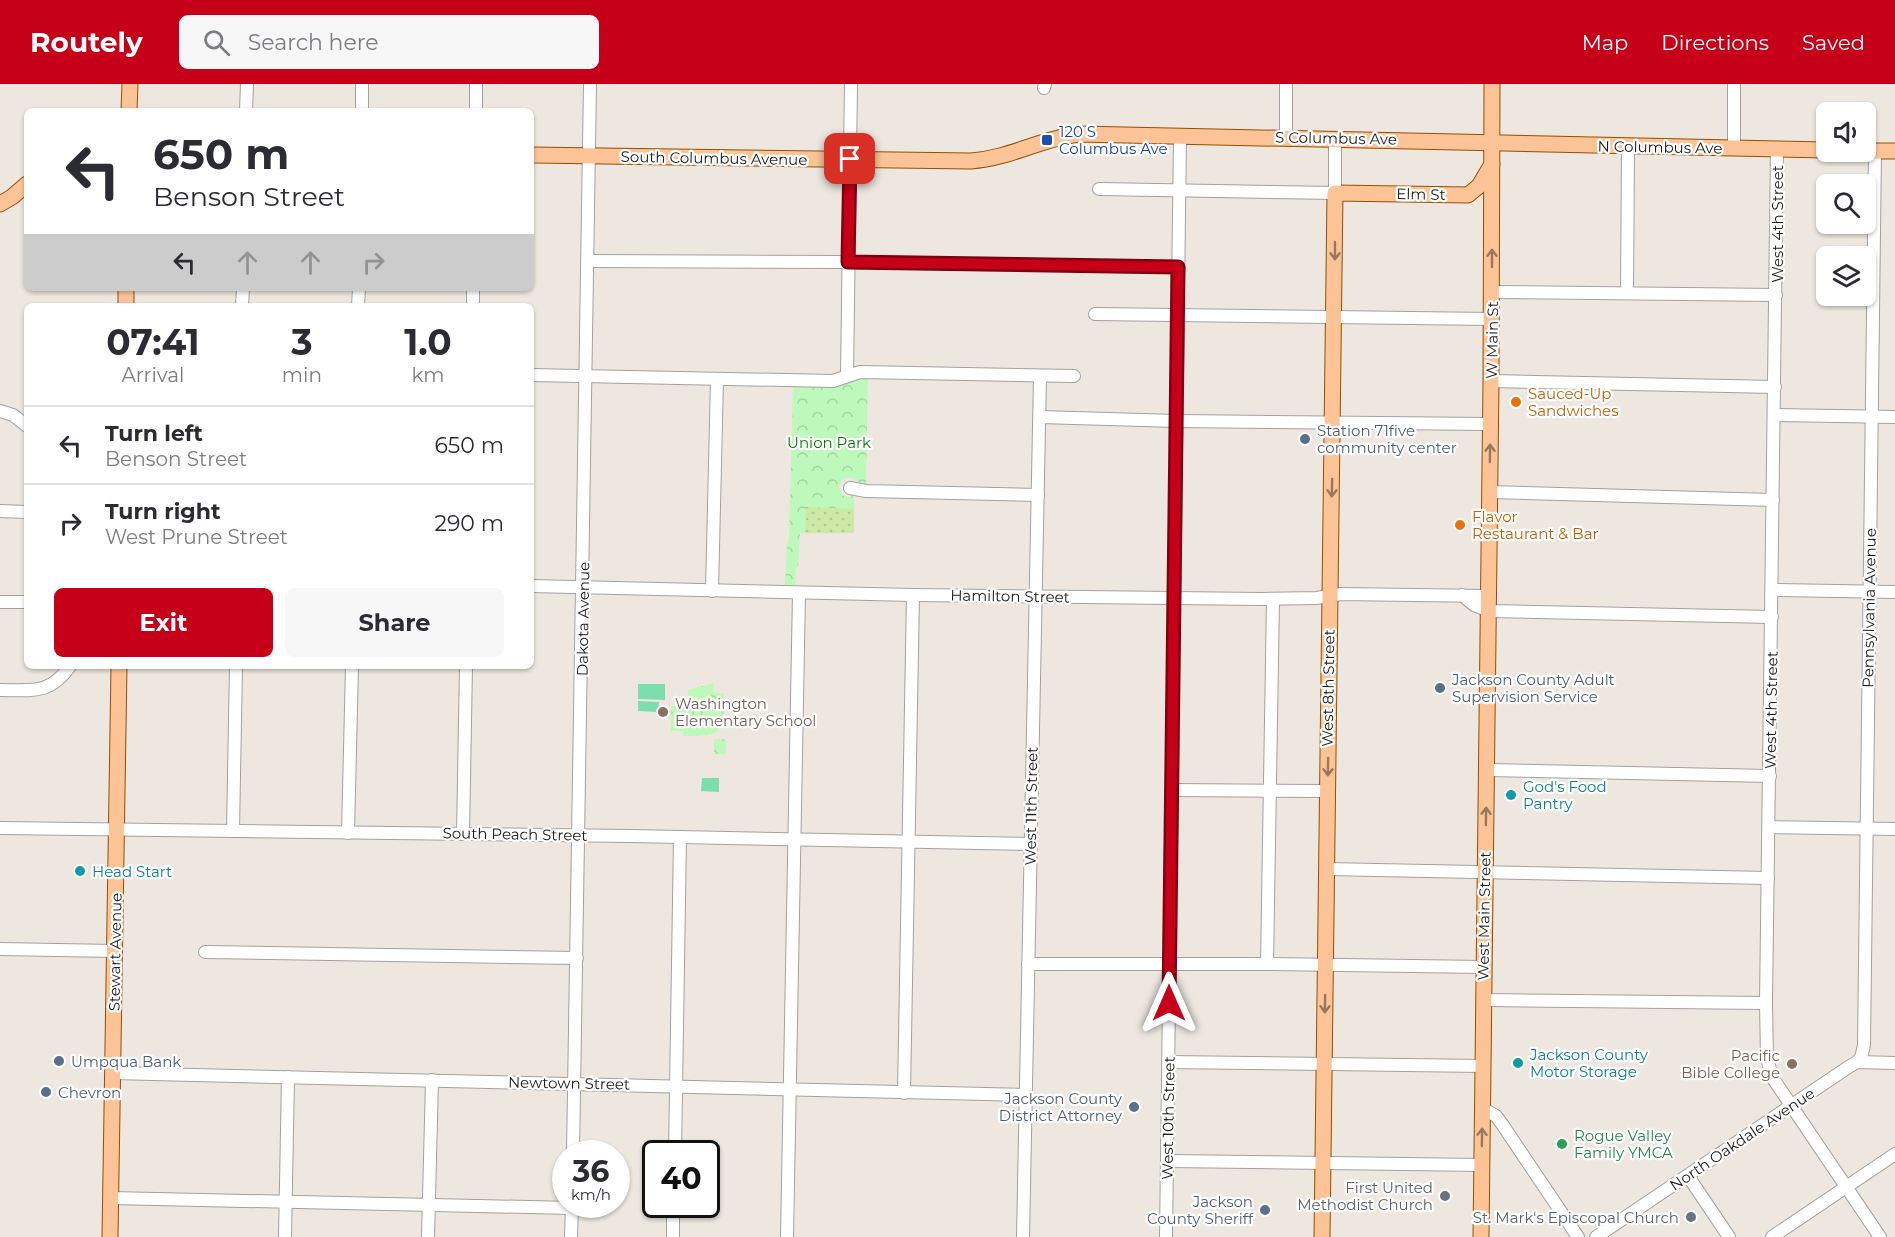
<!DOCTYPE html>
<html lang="en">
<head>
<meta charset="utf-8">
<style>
	body { margin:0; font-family:Montserrat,sans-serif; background:#f7f7f7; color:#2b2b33; height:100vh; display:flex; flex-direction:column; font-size:22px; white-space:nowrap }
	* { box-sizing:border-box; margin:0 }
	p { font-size:20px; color:#7c7c81 }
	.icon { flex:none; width:33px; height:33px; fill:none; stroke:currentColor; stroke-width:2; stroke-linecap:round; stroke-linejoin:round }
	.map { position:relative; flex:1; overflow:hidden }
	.details { position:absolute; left:24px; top:219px; width:510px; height:366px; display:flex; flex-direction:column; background:#fff; border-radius:9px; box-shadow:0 2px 4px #0004 }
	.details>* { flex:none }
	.banner { position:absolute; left:24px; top:24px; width:510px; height:183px; border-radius:9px; box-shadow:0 2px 4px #0004; background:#fff; color:#2b2b33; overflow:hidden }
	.fabs { position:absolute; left:1816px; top:18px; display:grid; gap:12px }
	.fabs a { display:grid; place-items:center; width:60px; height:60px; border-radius:9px; background:#fff; box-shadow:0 2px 4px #0004; font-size:30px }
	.speed { position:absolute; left:552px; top:1056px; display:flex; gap:12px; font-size:30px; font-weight:700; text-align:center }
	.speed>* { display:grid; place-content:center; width:78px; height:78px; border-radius:50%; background:#fff; box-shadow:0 2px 4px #0004; line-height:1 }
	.speed small { font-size:15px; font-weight:400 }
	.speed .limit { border:3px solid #111; border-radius:9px; background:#fff; color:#111 }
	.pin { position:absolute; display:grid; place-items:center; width:51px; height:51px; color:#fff; margin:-26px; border-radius:12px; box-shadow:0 3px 9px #0006 }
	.me { position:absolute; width:66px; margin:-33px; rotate:0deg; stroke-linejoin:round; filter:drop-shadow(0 0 4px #0008) }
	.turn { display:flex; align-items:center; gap:21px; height:126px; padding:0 30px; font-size:27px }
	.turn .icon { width:78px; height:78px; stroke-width:2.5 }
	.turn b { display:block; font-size:42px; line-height:51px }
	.lanes { display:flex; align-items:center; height:57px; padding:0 30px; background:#0003; justify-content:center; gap:30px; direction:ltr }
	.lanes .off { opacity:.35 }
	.eta { display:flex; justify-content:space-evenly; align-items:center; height:102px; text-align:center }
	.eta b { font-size:36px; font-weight:700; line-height:42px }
	.button { display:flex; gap:12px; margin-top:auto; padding:12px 30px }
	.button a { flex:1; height:69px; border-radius:9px; background:#c60018; color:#fff; font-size:24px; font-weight:700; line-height:69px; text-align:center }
	.button a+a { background:#f7f7f7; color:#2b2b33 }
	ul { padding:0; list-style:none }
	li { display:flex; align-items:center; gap:18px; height:78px; padding:0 30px; border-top:2px solid #e1e1e2 }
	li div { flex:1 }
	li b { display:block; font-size:22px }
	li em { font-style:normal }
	header { display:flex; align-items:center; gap:36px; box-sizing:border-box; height:84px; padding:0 30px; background:#c60018; color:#fff }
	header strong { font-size:28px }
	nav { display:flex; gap:33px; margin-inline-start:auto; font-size:21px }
	.search { width:420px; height:54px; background:#f7f7f7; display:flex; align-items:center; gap:15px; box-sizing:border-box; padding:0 21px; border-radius:9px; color:#7c7c81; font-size:22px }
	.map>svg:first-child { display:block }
</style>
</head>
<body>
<header>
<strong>Routely</strong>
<div class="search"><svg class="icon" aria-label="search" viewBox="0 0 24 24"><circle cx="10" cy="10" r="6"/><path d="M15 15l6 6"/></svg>Search here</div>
<nav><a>Map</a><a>Directions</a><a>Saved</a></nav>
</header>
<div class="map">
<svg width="1895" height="1153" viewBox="0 0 1895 1153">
	<defs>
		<pattern id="park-crowns" width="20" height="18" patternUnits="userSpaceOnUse" patternTransform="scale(1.5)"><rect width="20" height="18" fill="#bdf9bb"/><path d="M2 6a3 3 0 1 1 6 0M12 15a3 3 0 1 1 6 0" fill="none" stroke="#a2d5a0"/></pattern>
		<pattern id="garden-dots" width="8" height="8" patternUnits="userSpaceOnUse" patternTransform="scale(1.5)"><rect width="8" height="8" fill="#cee9a5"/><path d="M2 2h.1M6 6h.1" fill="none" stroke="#b0c78d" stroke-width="1.8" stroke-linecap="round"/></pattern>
	</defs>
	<rect width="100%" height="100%" fill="#ede7e0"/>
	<g fill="url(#park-crowns)">
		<polygon points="868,292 866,402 849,393 842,396 839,402 842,411 849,413 854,412 854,449 800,449 798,483 796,484 795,502 785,501 787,460 789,454 793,300"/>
		<path d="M714 599V609H724C724 649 724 652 683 652V647H671V622H688V606Z"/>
		<rect x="714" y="655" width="12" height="15"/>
	</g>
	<polygon fill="url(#garden-dots)" points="806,423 854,425 854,449 805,449"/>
	<g fill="#7cdead">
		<polygon points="638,600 665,600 665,616 638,615"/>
		<polygon points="638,617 659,618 658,628 638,627"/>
		<polygon points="702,694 719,694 719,708 701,707"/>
	</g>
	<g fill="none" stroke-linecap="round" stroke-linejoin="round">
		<defs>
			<g id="minor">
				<polyline points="1044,4 1045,0"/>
				<polyline points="246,27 247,0"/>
				<polyline points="362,27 362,0"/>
				<polyline points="476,27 476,0"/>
				<polyline points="1286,53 1286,0"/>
				<polyline points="1734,64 1734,0"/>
				<polyline points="1777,64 1766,919 1767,974 1772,993 1880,1153"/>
				<polyline points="1099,105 1335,109 1335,54"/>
				<polyline points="589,177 848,178 1178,183"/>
				<polyline points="1492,208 1776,211"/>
				<polyline points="1627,209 1628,62"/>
				<polyline points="242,222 243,204"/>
				<polyline points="358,222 359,204"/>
				<polyline points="473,222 473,204"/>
				<polyline points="1095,230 1492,235"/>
				<polyline points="531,291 833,297 860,288 1074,292"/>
				<polyline points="847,292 851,0"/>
				<polyline points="1491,297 1775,303"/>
				<polyline points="0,327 13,331 27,342"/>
				<polyline points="1774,331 1895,333"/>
				<polyline points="1040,333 1176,337 1491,340"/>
				<polyline points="850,404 866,407 1038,411"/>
				<polyline points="1490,408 1773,416"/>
				<polyline points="0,427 27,428"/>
				<polyline points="531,502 913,511 1262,515 1317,514 1341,510 1489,512"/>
				<polyline points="1773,506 1895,508"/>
				<polyline points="712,507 717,295"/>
				<polyline points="1462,511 1474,521 1489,527 1772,533"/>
				<polyline points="0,518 27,518"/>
				<path d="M0 606C32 606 50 611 70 582"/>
				<polyline points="1487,686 1770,692"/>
				<polyline points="1172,706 1327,707"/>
				<polyline points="1769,743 1895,745"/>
				<polyline points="0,744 631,752 1030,760"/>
				<polyline points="233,747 236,582"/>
				<polyline points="348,749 352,582"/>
				<polyline points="463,750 466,582"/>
				<polyline points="1327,785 1768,794"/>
				<polyline points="0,865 115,867"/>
				<polyline points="205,868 577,874"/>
				<polyline points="1028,880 1267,880 1484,883"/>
				<polyline points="1267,880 1273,515"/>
				<polyline points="1483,916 1766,919"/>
				<polyline points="1169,978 1483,982"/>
				<polyline points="1857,978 1861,974 1864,961 1875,67"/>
				<polyline points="112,989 1025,1011"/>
				<polyline points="904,1009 913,511"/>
				<polyline points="1482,1024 1496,1032 1502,1040 1578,1153"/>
				<polyline points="573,1070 590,0"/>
				<polyline points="675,1070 680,753"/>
				<polyline points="1168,1077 1482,1081"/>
				<polyline points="1688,1092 1729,1153"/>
				<polyline points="111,1114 572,1124"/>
				<polyline points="285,1153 288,993"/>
				<polyline points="428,1153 432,996"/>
				<polyline points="571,1153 572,1120"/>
				<polyline points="673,1153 673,1120"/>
				<polyline points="787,1153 799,509"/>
				<polyline points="1023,1153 1040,292"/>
				<polyline points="1166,1153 1180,52"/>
				<polyline points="1596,1153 1847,984 1857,978 1895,979"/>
				<polyline points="1772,1153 1895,1070"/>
			</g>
			<g id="major">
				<polyline points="129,27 130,0"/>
				<polyline points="1866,67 1895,67"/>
				<path d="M531 71 971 77C1011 74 1039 55 1079 50L1827 66"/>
				<polyline points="0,120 12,113 27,100"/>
				<polyline points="126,222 126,204"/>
				<polyline points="110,1153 119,582"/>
				<polyline points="1322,1153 1335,109 1468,111 1479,102 1492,80"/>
				<polyline points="1481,1153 1491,297 1492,0"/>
			</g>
		</defs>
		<use href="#minor" stroke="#a2a2a2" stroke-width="14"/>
		<use href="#major" stroke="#925000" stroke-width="17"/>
		<use href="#minor" stroke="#fff" stroke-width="12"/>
		<use href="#major" stroke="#fcc496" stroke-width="15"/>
	</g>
	<defs><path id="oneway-shaft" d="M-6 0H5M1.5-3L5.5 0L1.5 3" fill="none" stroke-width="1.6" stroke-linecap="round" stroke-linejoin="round" transform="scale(1.5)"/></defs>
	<g stroke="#97785f">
		<use href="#oneway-shaft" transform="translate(1335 167) rotate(90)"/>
		<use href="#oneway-shaft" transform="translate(1492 174) rotate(-90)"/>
		<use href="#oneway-shaft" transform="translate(1490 369) rotate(-89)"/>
		<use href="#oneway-shaft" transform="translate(1332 404) rotate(91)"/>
		<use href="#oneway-shaft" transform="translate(1328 683) rotate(91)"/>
		<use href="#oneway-shaft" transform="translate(1486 732) rotate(-89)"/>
		<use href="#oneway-shaft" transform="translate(1325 920) rotate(91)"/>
		<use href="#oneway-shaft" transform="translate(1482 1053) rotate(-89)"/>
	</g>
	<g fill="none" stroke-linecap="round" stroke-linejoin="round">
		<defs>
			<polyline id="route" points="850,75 848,178 1178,183 1169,919"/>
		</defs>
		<use href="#route" stroke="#810010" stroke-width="15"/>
		<use href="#route" stroke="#c60018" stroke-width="10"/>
	</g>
	<rect fill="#1a4fb4" stroke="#fff" stroke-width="2" x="1041" y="50" width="12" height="12" rx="3"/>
	<g fill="#e8710a" stroke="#fff" stroke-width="2">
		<circle cx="1516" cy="318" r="6"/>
		<circle cx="1460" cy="441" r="6"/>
	</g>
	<g fill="#5c6f8a" stroke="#fff" stroke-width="2">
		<circle cx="1305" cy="355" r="6"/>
		<circle cx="1440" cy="604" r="6"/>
		<circle cx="59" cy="977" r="6"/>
		<circle cx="46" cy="1008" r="6"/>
		<circle cx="1134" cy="1023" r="6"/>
		<circle cx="1265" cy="1126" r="6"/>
	</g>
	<g fill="#8d6e63" stroke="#fff" stroke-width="2">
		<circle cx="663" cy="628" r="6"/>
		<circle cx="1792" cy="980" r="6"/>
	</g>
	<g fill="#0f9aa8" stroke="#fff" stroke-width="2">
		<circle cx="1511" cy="711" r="6"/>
		<circle cx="80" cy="787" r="6"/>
		<circle cx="1518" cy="979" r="6"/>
	</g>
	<circle fill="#2e9e5b" stroke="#fff" stroke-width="2" cx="1562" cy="1060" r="6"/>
	<g fill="#6b7280" stroke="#fff" stroke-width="2">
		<circle cx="1445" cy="1112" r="6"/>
		<circle cx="1691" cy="1133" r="6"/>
	</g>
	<g text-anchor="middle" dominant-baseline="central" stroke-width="4.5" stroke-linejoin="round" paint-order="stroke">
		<g font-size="15" fill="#164399" stroke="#fff" text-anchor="start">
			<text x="1059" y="47">120 S<tspan x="1059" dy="17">Columbus Ave</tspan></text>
		</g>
		<g font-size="15" fill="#1b1b1b" stroke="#fff">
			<text transform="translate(1336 54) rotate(1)">S Columbus Ave</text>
			<text transform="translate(1660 63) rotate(1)">N Columbus Ave</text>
			<text transform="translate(714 74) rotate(1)">South Columbus Avenue</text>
			<text transform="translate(1421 110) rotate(1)">Elm St</text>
			<text transform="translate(1777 140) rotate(-90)">West 4th Street</text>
			<text transform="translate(1492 256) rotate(-89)">W Main St</text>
			<text transform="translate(1010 512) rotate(1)">Hamilton Street</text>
			<text transform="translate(1869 524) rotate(-89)">Pennsylvania Avenue</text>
			<text transform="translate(583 535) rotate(-89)">Dakota Avenue</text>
			<text transform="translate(1328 604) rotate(-89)">West 8th Street</text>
			<text transform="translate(1771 626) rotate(-89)">West 4th Street</text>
			<text transform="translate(1031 722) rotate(-89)">West 11th Street</text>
			<text transform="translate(515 750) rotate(1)">South Peach Street</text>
			<text transform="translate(1484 832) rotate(-89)">West Main Street</text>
			<text transform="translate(115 868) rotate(-89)">Stewart Avenue</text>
			<text transform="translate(569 999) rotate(1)">Newtown Street</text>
			<text transform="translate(1168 1034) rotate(-89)">West 10th Street</text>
			<text transform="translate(1742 1055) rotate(-34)">North Oakdale Avenue</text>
		</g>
		<g font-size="15" fill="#c56008" stroke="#fff" text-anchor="start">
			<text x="1528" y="309">Sauced-Up<tspan x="1528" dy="17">Sandwiches</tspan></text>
			<text x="1472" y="432">Flavor<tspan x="1472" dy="17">Restaurant &amp; Bar</tspan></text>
		</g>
		<g font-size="15" fill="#4e5e75" stroke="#fff" text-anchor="start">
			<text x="1317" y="346">Station 71five<tspan x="1317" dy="17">community center</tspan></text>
			<text x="1452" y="595">Jackson County Adult<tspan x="1452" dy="17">Supervision Service</tspan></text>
			<text x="71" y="977">Umpqua Bank</text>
			<text x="58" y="1008">Chevron</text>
			<text x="1122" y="1014" text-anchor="end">Jackson County<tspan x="1122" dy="17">District Attorney</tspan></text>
			<text x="1253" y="1117" text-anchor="end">Jackson<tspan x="1253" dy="17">County Sheriff</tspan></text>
		</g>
		<g font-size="15" fill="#0e780a" stroke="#fff">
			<text x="829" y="358">Union Park</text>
		</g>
		<g font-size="15" fill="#785e54" stroke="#fff" text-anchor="start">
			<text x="675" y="619">Washington<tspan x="675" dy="17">Elementary School</tspan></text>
			<text x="1780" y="971" text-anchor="end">Pacific<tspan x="1780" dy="17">Bible College</tspan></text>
		</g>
		<g font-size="15" fill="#0d838f" stroke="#fff" text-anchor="start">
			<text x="1523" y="702">God's Food<tspan x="1523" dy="17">Pantry</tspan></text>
			<text x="92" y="787">Head Start</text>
			<text x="1530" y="970">Jackson County<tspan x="1530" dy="17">Motor Storage</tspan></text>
		</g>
		<g font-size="15" fill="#27864d" stroke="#fff" text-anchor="start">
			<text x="1574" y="1051">Rogue Valley<tspan x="1574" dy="17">Family YMCA</tspan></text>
		</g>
		<g font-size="15" fill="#5b616d" stroke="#fff" text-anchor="end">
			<text x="1433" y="1103">First United<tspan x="1433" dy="17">Methodist Church</tspan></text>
			<text x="1679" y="1133">St. Mark's Episcopal Church</text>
		</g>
	</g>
</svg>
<div class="fabs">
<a><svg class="icon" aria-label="sound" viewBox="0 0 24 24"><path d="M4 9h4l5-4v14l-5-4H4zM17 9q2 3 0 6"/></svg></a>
<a><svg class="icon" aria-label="search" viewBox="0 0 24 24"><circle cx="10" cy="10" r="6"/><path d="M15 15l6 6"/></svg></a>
<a><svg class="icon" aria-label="layers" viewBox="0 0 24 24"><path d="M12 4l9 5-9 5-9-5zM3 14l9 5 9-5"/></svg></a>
</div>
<div class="speed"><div>36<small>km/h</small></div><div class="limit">40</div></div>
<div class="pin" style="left:850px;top:75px;background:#d93025"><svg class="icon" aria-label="arrive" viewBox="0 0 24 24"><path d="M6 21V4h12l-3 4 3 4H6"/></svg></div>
<svg class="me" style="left:1169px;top:919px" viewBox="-20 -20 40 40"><path d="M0-17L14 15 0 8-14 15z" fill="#c60018" stroke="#fff" stroke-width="4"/></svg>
<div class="banner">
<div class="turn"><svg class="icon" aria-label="left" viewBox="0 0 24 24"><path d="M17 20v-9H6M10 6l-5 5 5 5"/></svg><div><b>650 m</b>Benson Street</div></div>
<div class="lanes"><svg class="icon" aria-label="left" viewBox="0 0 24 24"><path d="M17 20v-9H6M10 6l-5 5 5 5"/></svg><svg class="icon off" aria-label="ahead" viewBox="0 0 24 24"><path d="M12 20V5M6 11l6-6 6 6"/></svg><svg class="icon off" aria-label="ahead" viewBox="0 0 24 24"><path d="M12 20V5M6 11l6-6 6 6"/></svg><svg class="icon off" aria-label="right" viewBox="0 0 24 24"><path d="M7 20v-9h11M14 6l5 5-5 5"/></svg></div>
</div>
<section class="details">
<div class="eta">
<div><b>07:41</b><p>Arrival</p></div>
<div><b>3</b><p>min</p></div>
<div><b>1.0</b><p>km</p></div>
</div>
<ul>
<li><svg class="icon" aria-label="left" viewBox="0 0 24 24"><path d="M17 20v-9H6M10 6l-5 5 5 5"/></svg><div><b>Turn left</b><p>Benson Street</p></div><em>650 m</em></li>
<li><svg class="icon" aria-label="right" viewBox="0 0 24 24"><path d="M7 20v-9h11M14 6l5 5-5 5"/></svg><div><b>Turn right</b><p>West Prune Street</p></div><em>290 m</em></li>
</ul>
<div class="button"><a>Exit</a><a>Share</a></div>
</section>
</div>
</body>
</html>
